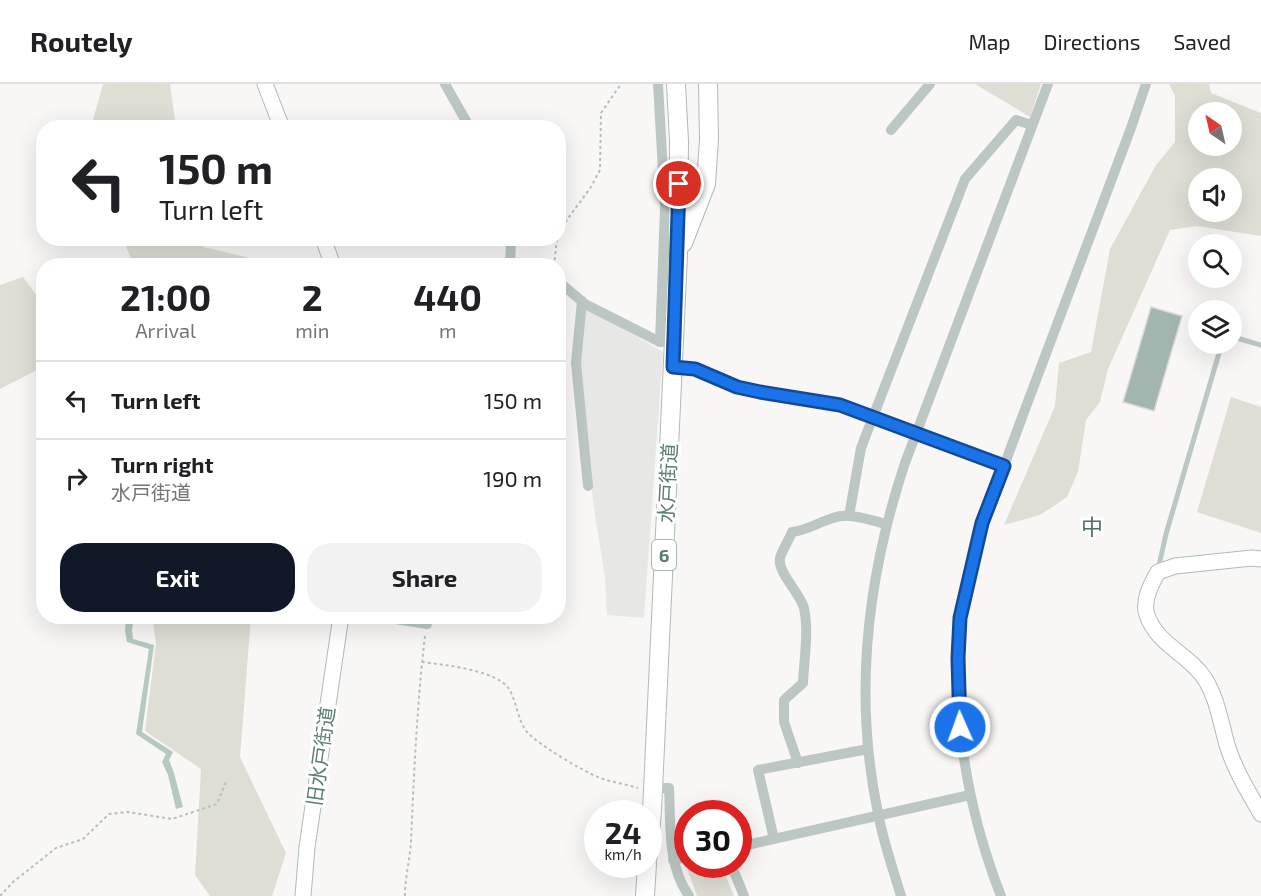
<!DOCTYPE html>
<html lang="en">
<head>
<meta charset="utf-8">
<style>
	body { margin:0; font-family:"Exo 2","Noto Sans JP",sans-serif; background:#f2f2f2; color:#202124; height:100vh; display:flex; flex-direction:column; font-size:22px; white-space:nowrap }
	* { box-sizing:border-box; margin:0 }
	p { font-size:20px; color:#757577 }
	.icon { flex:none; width:33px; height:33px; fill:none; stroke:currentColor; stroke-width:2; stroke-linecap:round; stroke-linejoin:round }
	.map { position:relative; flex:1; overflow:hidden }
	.details { position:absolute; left:36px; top:174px; width:530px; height:366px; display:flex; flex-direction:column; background:#fff; border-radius:24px; box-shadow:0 6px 24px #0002 }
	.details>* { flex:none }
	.banner { position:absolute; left:36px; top:36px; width:530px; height:126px; border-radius:24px; box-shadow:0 6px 24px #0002; background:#fff; color:#202124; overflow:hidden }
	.needle { width:39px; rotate:326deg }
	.buttons { position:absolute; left:1188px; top:18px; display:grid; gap:12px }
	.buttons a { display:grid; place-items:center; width:54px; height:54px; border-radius:50%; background:#fff; box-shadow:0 6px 24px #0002; font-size:30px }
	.speed { position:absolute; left:584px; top:716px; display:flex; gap:12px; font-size:30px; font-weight:700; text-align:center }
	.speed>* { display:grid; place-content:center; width:78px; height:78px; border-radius:50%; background:#fff; box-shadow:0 6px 24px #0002; line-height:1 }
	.speed small { font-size:15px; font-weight:400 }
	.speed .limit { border:9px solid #d22; background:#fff; color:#111 }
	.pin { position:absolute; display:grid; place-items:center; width:51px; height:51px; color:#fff; margin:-26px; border:3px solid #fff; border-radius:50%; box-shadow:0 2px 6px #0007 }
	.me { position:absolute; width:66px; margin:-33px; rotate:358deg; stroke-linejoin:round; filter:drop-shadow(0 0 4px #0008) }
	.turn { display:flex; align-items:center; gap:21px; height:126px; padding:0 24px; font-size:27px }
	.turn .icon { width:78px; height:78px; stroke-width:2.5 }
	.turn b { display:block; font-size:42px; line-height:51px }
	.eta { display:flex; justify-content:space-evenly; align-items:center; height:102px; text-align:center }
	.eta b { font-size:36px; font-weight:700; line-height:42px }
	.button { display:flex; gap:12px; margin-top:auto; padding:12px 24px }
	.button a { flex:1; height:69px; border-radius:24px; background:#111827; color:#fff; font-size:24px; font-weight:700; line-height:69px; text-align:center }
	.button a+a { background:#f2f2f2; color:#202124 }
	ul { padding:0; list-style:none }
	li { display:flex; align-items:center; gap:18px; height:78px; padding:0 24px; border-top:2px solid #e0e0e0 }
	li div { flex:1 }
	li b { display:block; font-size:22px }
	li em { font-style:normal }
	header { display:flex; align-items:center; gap:36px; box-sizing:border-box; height:84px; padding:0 30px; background:#fff; border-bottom:2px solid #e0e0e0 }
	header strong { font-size:28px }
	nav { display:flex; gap:33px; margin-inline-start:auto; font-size:21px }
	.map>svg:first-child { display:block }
</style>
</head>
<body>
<header>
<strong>Routely</strong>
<nav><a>Map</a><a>Directions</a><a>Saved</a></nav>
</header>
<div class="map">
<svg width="1261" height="812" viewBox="0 0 1261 812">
	<rect width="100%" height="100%" fill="#f9f7f6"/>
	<polygon fill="#e7e8e6" points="586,222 663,268 644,534 607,531 605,494 594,425 577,277"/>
	<g fill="#deded5" fill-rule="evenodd">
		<polygon points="103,0 170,0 176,43 91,43"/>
		<polygon points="975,0 1041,0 1030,33"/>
		<path d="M1169 0H1209L1211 9 1261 29V152L1197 142 1170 146 1108 285 1100 318 1086 336 1078 388 1067 413 1040 431 1004 441 1055 322 1059 279 1091 268 1110 165 1156 81 1175 58V12ZM1232 28V62H1198V28ZM1232 94V128H1198V94Z"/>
		<polygon points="123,155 202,155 204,163 258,176 258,181 136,181 132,177"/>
		<polygon points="23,193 43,220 43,283 0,305 0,201"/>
		<polygon points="1231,313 1261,323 1261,449 1197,428"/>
		<polygon points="152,533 251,533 240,673 286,769 272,812 210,812 195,791 201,685 145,647 156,559"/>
		<polygon points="721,780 734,812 697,812 686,781"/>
	</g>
	<polygon fill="#b5c9c0" points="126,533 134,533 132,546 133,555 154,561 142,648 173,668 169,676 174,689 183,723 176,725 168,691 162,678 166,670 136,650 149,565 127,558 125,547"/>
	<polygon fill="#a3b5af" stroke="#dbd9d8" stroke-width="1.5" points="1151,223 1182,232 1154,327 1123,318"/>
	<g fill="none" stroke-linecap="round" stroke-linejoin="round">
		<defs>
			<g id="secondary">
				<polyline points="265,0 282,44"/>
				<polyline points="323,154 333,182"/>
				<path d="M1261 475 1252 474 1175 482 1158 488C1151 500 1142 517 1147 531 1157 561 1189 570 1205 595 1218 616 1221 641 1228 664 1236 688 1249 709 1261 730"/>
				<polyline points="303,812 307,763 341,532"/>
			</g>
			<g id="highway">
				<polyline points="683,159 706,100 709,55 708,0"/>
				<polyline points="648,772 652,727 678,171 679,57 676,0"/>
				<polyline points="645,812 647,780"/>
			</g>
		</defs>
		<use href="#secondary" stroke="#aebcb8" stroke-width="17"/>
		<use href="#highway" stroke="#b0bab7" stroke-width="20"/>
		<g stroke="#b7bfbd" stroke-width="2" stroke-dasharray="3 3" stroke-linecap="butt">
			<polyline points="558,148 591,103 600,86 601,29 621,0"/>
			<polyline points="554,182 557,154"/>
			<path d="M422 578C444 581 497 586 509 605 517 618 517 635 527 648 539 661 581 686 598 693 610 698 625 700 638 704"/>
			<polyline points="0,812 13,798 56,764 83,755 109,730 128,728 172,735 217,720 226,698"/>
			<path d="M405 812C405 793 410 776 411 757 414 689 417 620 425 552"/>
		</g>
		<g stroke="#bcc7c4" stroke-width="5">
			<polyline points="1232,255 1240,255 1261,261"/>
			<polyline points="1158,486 1166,450 1219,269 1225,260"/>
		</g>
		<g stroke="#bcc7c4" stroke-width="10">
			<polyline points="445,0 470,44"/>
			<polyline points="658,0 665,123 660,258"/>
			<polyline points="891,46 930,0"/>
			<polyline points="510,182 511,154"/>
			<polyline points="558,197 585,220 660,258 665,258"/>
			<polyline points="582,217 576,279 588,402"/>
			<polyline points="673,283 695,285 737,303 760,308 840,321 1004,382"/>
			<polyline points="849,432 861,364 965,95 1016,36 1032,41"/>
			<polyline points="377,532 427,540 430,532"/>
			<path d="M798 679 784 638V616L803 599C804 576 809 548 804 524 800 509 777 488 780 474 782 466 789 456 792 448 808 446 819 438 833 434 849 428 870 436 886 440"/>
			<path d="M653 704H669C671 741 667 781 689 812"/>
			<polyline points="774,755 758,686 868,665"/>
			<polyline points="738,763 970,711"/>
			<polyline points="673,776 687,773"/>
			<polyline points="731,780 744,812"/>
			<path d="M901 812C893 785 883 757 878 729 853 610 867 493 905 379L1048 0"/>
			<path d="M1001 812C967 725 951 630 960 536 962 524 965 512 968 501 980 440 1003 386 1024 328 1060 233 1096 138 1131 44L1146 0"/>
		</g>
		<use href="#secondary" stroke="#fff" stroke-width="15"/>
		<use href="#highway" stroke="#fff" stroke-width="18"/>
	</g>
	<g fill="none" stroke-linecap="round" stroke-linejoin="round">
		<defs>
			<polyline id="route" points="679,100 673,283 695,285 737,303 760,308 840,321 1004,382 982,439 960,534 958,574 960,643"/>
		</defs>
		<use href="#route" stroke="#114b97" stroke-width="15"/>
		<use href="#route" stroke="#1a73e8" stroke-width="10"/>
	</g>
	<g text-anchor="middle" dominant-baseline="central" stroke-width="6" stroke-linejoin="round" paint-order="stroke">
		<rect fill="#fff" stroke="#8ea49e" stroke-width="1.5" x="652" y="456" width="24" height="30" rx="4.5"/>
		<g font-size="18" font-weight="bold" fill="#5d7d74">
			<text x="664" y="471">6</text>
		</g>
		<g font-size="20" fill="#5d7d74" stroke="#fff">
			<text transform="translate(667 399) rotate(-87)">水戸街道</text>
			<text transform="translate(320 672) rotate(-82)">旧水戸街道</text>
		</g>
		<g font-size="22" fill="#546e66" stroke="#fff">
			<text x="1092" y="442">中</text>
		</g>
	</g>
</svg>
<div class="buttons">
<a><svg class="needle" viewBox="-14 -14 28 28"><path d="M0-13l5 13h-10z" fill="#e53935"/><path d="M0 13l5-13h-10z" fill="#757577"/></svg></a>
<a><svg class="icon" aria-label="sound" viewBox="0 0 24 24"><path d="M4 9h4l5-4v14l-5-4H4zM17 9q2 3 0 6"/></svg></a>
<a><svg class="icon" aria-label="search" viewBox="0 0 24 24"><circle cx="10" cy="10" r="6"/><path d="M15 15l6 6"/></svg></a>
<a><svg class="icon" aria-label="layers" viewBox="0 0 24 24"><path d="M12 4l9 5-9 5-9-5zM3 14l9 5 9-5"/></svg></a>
</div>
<div class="speed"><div>24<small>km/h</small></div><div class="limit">30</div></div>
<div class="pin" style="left:679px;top:100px;background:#d93025"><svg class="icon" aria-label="arrive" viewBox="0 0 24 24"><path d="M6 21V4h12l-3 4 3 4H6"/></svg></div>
<svg class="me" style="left:960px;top:643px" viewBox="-20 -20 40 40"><circle r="17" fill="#1a73e8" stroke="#fff" stroke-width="3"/><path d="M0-11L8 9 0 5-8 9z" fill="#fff"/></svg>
<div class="banner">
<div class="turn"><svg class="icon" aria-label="left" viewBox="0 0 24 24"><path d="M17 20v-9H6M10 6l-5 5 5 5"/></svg><div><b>150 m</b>Turn left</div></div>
</div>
<section class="details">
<div class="eta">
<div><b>21:00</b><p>Arrival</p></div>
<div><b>2</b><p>min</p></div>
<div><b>440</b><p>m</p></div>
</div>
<ul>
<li><svg class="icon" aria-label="left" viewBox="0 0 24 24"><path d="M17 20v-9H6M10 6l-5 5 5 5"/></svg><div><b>Turn left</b></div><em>150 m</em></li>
<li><svg class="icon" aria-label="right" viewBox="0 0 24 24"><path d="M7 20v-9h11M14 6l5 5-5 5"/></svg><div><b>Turn right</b><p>水戸街道</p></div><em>190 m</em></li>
</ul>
<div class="button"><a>Exit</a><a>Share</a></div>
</section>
</div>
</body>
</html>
